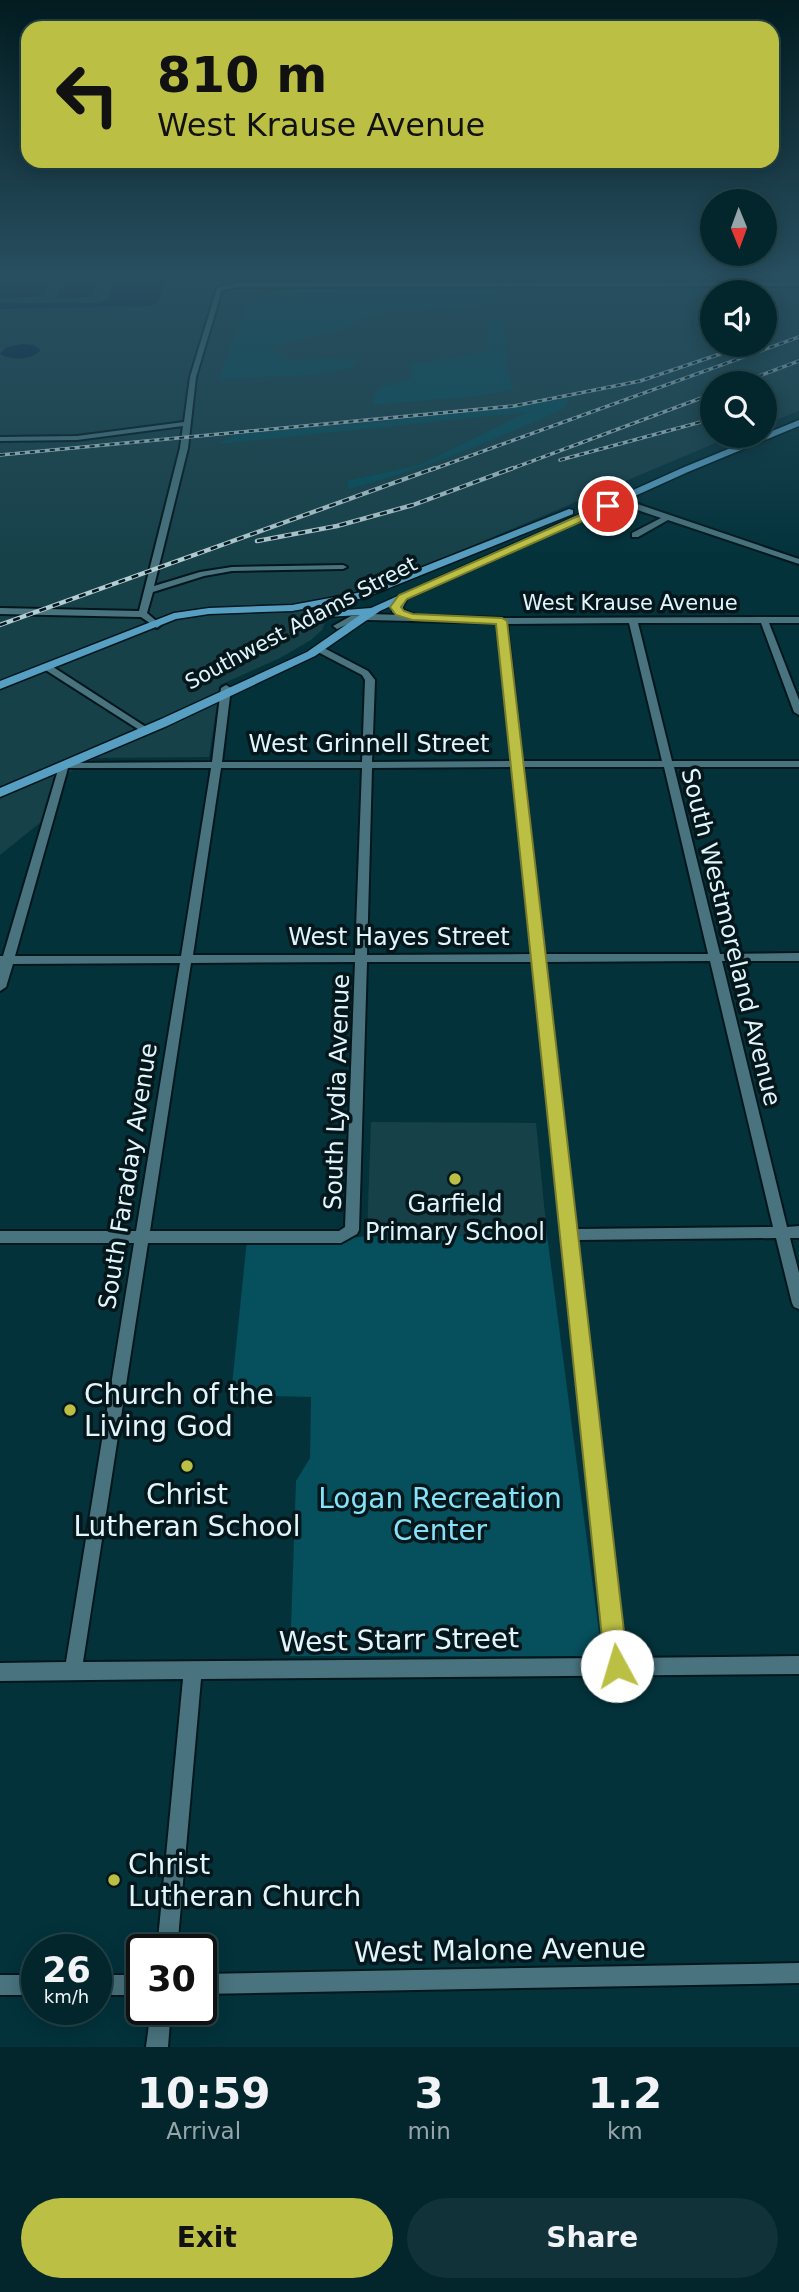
<!DOCTYPE html>
<html lang="en">
<head>
<meta charset="utf-8">
<style>
	body { margin:0; font-family:"DejaVu Sans",sans-serif; background:#103238; color:#f1f3f6; height:100vh; display:flex; flex-direction:column; font-size:26px; white-space:nowrap }
	* { box-sizing:border-box; margin:0 }
	p { font-size:23px; color:#96a5a9 }
	.icon { flex:none; width:38px; height:38px; fill:none; stroke:currentColor; stroke-width:2; stroke-linecap:round; stroke-linejoin:round }
	.map { position:relative; height:2047px; overflow:hidden }
	.panel { display:flex; flex-direction:column; background:#02262c; flex:1 }
	.panel>* { flex:none }
	.top-card { position:absolute; left:21px; top:21px; width:758px; height:147px; border-radius:21px; box-shadow:0 4px 18px #0003,0 0 0 2px #234348; background:#bbc044; color:#111; overflow:hidden }
	.needle { width:46px; rotate:179deg }
	.controls { position:absolute; left:700px; top:189px; display:grid; gap:14px }
	.controls a { display:grid; place-items:center; width:77px; height:77px; border-radius:50%; background:#02262c; box-shadow:0 4px 18px #0003,0 0 0 2px #234348; font-size:35px }
	.speed { position:absolute; left:21px; top:1934px; display:flex; gap:14px; font-size:35px; font-weight:700; text-align:center }
	.speed>* { display:grid; place-content:center; width:91px; height:91px; border-radius:50%; background:#02262c; box-shadow:0 4px 18px #0003,0 0 0 2px #234348; line-height:1 }
	.speed small { font-size:18px; font-weight:400 }
	.speed .limit { border:4px solid #111; border-radius:10px; background:#fff; color:#111 }
	.pin { position:absolute; display:grid; place-items:center; width:60px; height:60px; color:#fff; margin:-30px; border:4px solid #fff; border-radius:50%; box-shadow:0 2px 7px #0007 }
	.me { position:absolute; width:77px; margin:-38px; rotate:354deg; stroke-linejoin:round; filter:drop-shadow(0 0 5px #0008) }
	.turn { display:flex; align-items:center; gap:24px; height:147px; padding:0 21px; font-size:32px }
	.turn .icon { width:91px; height:91px; stroke-width:2.5 }
	.turn b { display:block; font-size:49px; line-height:60px }
	.eta { display:flex; justify-content:space-evenly; align-items:center; height:119px; text-align:center }
	.eta b { font-size:42px; font-weight:700; line-height:49px }
	.action { display:flex; gap:14px; margin-top:auto; padding:14px 21px }
	.action a { flex:1; height:80px; border-radius:42px; background:#bbc044; color:#111; font-size:28px; font-weight:700; line-height:80px; text-align:center }
	.action a+a { background:#103238; color:#f1f3f6 }
	.map>svg:first-child { display:block }
</style>
</head>
<body>
<div class="map">
<svg width="799" height="2047" viewBox="0 0 799 2047">
	<rect width="100%" height="100%" fill="#03323b"/>
	<g fill="#174149" fill-rule="evenodd">
		<path d="M0 274H799V411L765 424V383H712V436H732L382 584 335 598 322 630 311 640 280 658 220 685 209 757 96 758 55 780 41 822 0 855ZM712 292H765V345H712Z"/>
		<polygon points="371,1122 536,1123 547,1235 367,1236"/>
	</g>
	<g fill="#064f5c">
		<polygon points="495,288 495,304 373,314 345,329 269,347 287,361 330,358 358,361 351,368 314,375 219,379 246,306 266,295 287,289"/>
		<polygon points="498,317 505,327 507,371 514,389 477,396 372,405 377,389 412,377 410,364 489,352 486,322"/>
		<path d="M569 398 565 408C495 440 423 469 349 489L347 481 420 465 527 412 218 444 237 434 369 423Z"/>
		<polygon points="547,1235 602,1656 290,1656 296,1481 310,1458 311,1397 231,1395 247,1240 345,1239 367,1236"/>
	</g>
	<g fill="#011b3e">
		<polygon points="0,274 55,274 44,296 0,299"/>
		<polygon points="67,274 102,274 91,297 56,299"/>
		<polygon points="117,274 167,274 157,304 150,306 0,309 0,303 98,303 107,300"/>
		<path d="M23 344 33 345 41 350C31 360 12 361 0 354L7 347Z"/>
	</g>
	<g fill="none" stroke-linecap="round" stroke-linejoin="round">
		<defs>
			<g id="minor">
				<polygon points="799,282 799,286 237,287 222,290 196,377 188,448 154,586 200,572 232,567 343,565 347,567 343,569 232,571 204,576 153,592 147,613 161,625 157,628 141,617 0,614 0,608 139,611 180,448 183,426 77,440 0,441 0,437 77,436 184,422 190,377 217,288 237,283"/>
				<polygon points="605,495 611,495 799,559 799,564 668,520 638,537 632,537 632,533 661,518 605,499"/>
				<path d="M369 614 502 618 799 617V623H769L799 700V715L794 712 761 623H638L672 761H799V767H674L720 954 799 953V961H722L787 1227 799 1226V1238H790L799 1273V1309L794 1307 792 1303 776 1238 577 1240 625 1658 799 1656V1674L201 1679 177 1950H157L183 1679 0 1681V1663L66 1662 134 1243H0V1231H136L180 963 13 964 6 987 0 991V956H3L60 763 212 762 221 688 226 685 231 688 222 762H362L365 680 362 675 316 651V647H322L368 671 375 680 372 762 512 761 498 623 369 620H356L337 629 333 626 351 616ZM629 623 662 761H522L507 624ZM513 767 533 954 367 955 372 768ZM523 767H664L708 954H544ZM68 768H211L181 956H15ZM221 768H362L355 955H193ZM710 961 773 1227 576 1229 545 962ZM355 962 345 1227 339 1231H150L191 963ZM367 962H534L562 1233 561 1235 563 1239 607 1658 83 1662 148 1243H341L357 1234 359 1230Z"/>
				<polygon points="47,664 50,665 149,729 144,732 141,731 44,669 44,665"/>
				<polygon points="799,1963 799,1983 201,1994 201,1974"/>
				<rect x="0" y="1975" width="37" height="20"/>
				<rect x="96" y="1975" width="46" height="20"/>
				<polygon points="151,2009 171,2009 168,2047 146,2047"/>
			</g>
			<g id="major">
				<polygon points="799,420 799,426 688,472 407,599 402,609 416,615 416,619 408,619 392,612 393,605 380,611 315,656 167,726 0,797 0,788 159,720 307,652 360,615 310,618 304,615 306,613 371,608 682,468"/>
				<polygon points="569,509 573,510 573,514 364,598 292,611 209,614 176,619 0,689 0,681 174,613 209,608 292,605 357,593"/>
			</g>
		</defs>
		<use href="#minor" stroke="#02171c" stroke-width="4"/>
		<use href="#major" stroke="#02171c" stroke-width="3"/>
		<use href="#minor" fill="#49737e" fill-rule="evenodd"/>
		<use href="#major" fill="#579fc2" fill-rule="evenodd"/>
		<defs>
			<g id="rail-far1">
				<polyline points="709,274 711,278"/>
				<polyline points="740,383 799,361"/>
				<polyline points="0,455 514,406 640,381 738,348"/>
				<polyline points="560,460 712,419"/>
				<polyline points="431,470 799,337"/>
				<polyline points="508,470 712,394"/>
			</g>
			<g id="rail">
				<polyline points="257,541 337,526 413,505 513,468"/>
				<polyline points="0,625 435,468"/>
			</g>
		</defs>
		<use href="#rail-far1" stroke="#b2cdd4" stroke-width="3.5"/>
		<use href="#rail" stroke="#b2cdd4" stroke-width="4.5"/>
		<use href="#rail-far1" stroke="#06171b" stroke-width="2" stroke-dasharray="5" stroke-linecap="butt"/>
		<use href="#rail" stroke="#06171b" stroke-width="2.5" stroke-dasharray="7" stroke-linecap="butt"/>
	</g>
	<linearGradient id="sky" x2="0" y2="1"><stop stop-color="#021c20"/><stop offset="0.49" stop-color="#284f60"/><stop offset="1" stop-color="#284f60" stop-opacity="0"/></linearGradient>
	<rect width="799" height="561" fill="url(#sky)"/>
	<polygon fill="#bbc044" stroke="#7a7d2c" stroke-width="2" points="608,503 613,506 612,508 407,599 401,607 404,611 413,614 502,618 507,621 628,1666 625,1674 617,1677 608,1674 605,1666 496,624 412,620 396,615 390,607 399,595"/>
	<g fill="#bbc044" stroke="#06171b" stroke-width="2.5">
		<circle cx="455" cy="1179" r="7"/>
		<circle cx="70" cy="1410" r="7"/>
		<circle cx="187" cy="1466" r="7"/>
		<circle cx="114" cy="1880" r="7"/>
	</g>
	<g text-anchor="middle" dominant-baseline="central" stroke-width="7" stroke-linejoin="round" paint-order="stroke">
		<g font-size="21" fill="#e0f6fc" stroke="#06171b">
			<text x="630" y="603">West Krause Avenue</text>
			<text transform="translate(301 623) rotate(-28)">Southwest Adams Street</text>
		</g>
		<g font-size="24" fill="#e0f6fc" stroke="#06171b">
			<text x="369" y="744">West Grinnell Street</text>
			<text x="399" y="937">West Hayes Street</text>
			<text transform="translate(731 937) rotate(76)">South Westmoreland Avenue</text>
			<text transform="translate(337 1092) rotate(-88)">South Lydia Avenue</text>
			<text transform="translate(128 1176) rotate(-81)">South Faraday Avenue</text>
		</g>
		<g font-size="24" fill="#e0f6fc" stroke="#06171b">
			<text x="455" y="1204">Garfield<tspan x="455" dy="28">Primary School</tspan></text>
		</g>
		<g font-size="28" fill="#e0f6fc" stroke="#06171b" text-anchor="start">
			<text x="84" y="1394">Church of the<tspan x="84" dy="32">Living God</tspan></text>
			<text x="187" y="1494" text-anchor="middle">Christ<tspan x="187" dy="32">Lutheran School</tspan></text>
			<text x="128" y="1864">Christ<tspan x="128" dy="32">Lutheran Church</tspan></text>
		</g>
		<g font-size="28" fill="#85e2f8" stroke="#06171b">
			<text x="440" y="1498">Logan Recreation<tspan x="440" dy="32">Center</tspan></text>
		</g>
		<g font-size="28" fill="#e0f6fc" stroke="#06171b">
			<text transform="translate(399 1640) rotate(-1)">West Starr Street</text>
			<text transform="translate(500 1950) rotate(-1)">West Malone Avenue</text>
		</g>
	</g>
</svg>
<div class="controls">
<a><svg class="needle" viewBox="-14 -14 28 28"><path d="M0-13l5 13h-10z" fill="#e53935"/><path d="M0 13l5-13h-10z" fill="#96a5a9"/></svg></a>
<a><svg class="icon" aria-label="sound" viewBox="0 0 24 24"><path d="M4 9h4l5-4v14l-5-4H4zM17 9q2 3 0 6"/></svg></a>
<a><svg class="icon" aria-label="search" viewBox="0 0 24 24"><circle cx="10" cy="10" r="6"/><path d="M15 15l6 6"/></svg></a>
</div>
<div class="speed"><div>26<small>km/h</small></div><div class="limit">30</div></div>
<div class="pin" style="left:608px;top:506px;background:#d93025"><svg class="icon" aria-label="arrive" viewBox="0 0 24 24"><path d="M6 21V4h12l-3 4 3 4H6"/></svg></div>
<svg class="me" style="left:617px;top:1666px" viewBox="-20 -20 40 40"><circle r="19" fill="#fff"/><path d="M0-13L10 11 0 6-10 11z" fill="#bbc044"/></svg>
<div class="top-card">
<div class="turn"><svg class="icon" aria-label="left" viewBox="0 0 24 24"><path d="M17 20v-9H6M10 6l-5 5 5 5"/></svg><div><b>810 m</b>West Krause Avenue</div></div>
</div>
</div>
<section class="panel">
<div class="eta">
<div><b>10:59</b><p>Arrival</p></div>
<div><b>3</b><p>min</p></div>
<div><b>1.2</b><p>km</p></div>
</div>
<div class="action"><a>Exit</a><a>Share</a></div>
</section>
</body>
</html>
